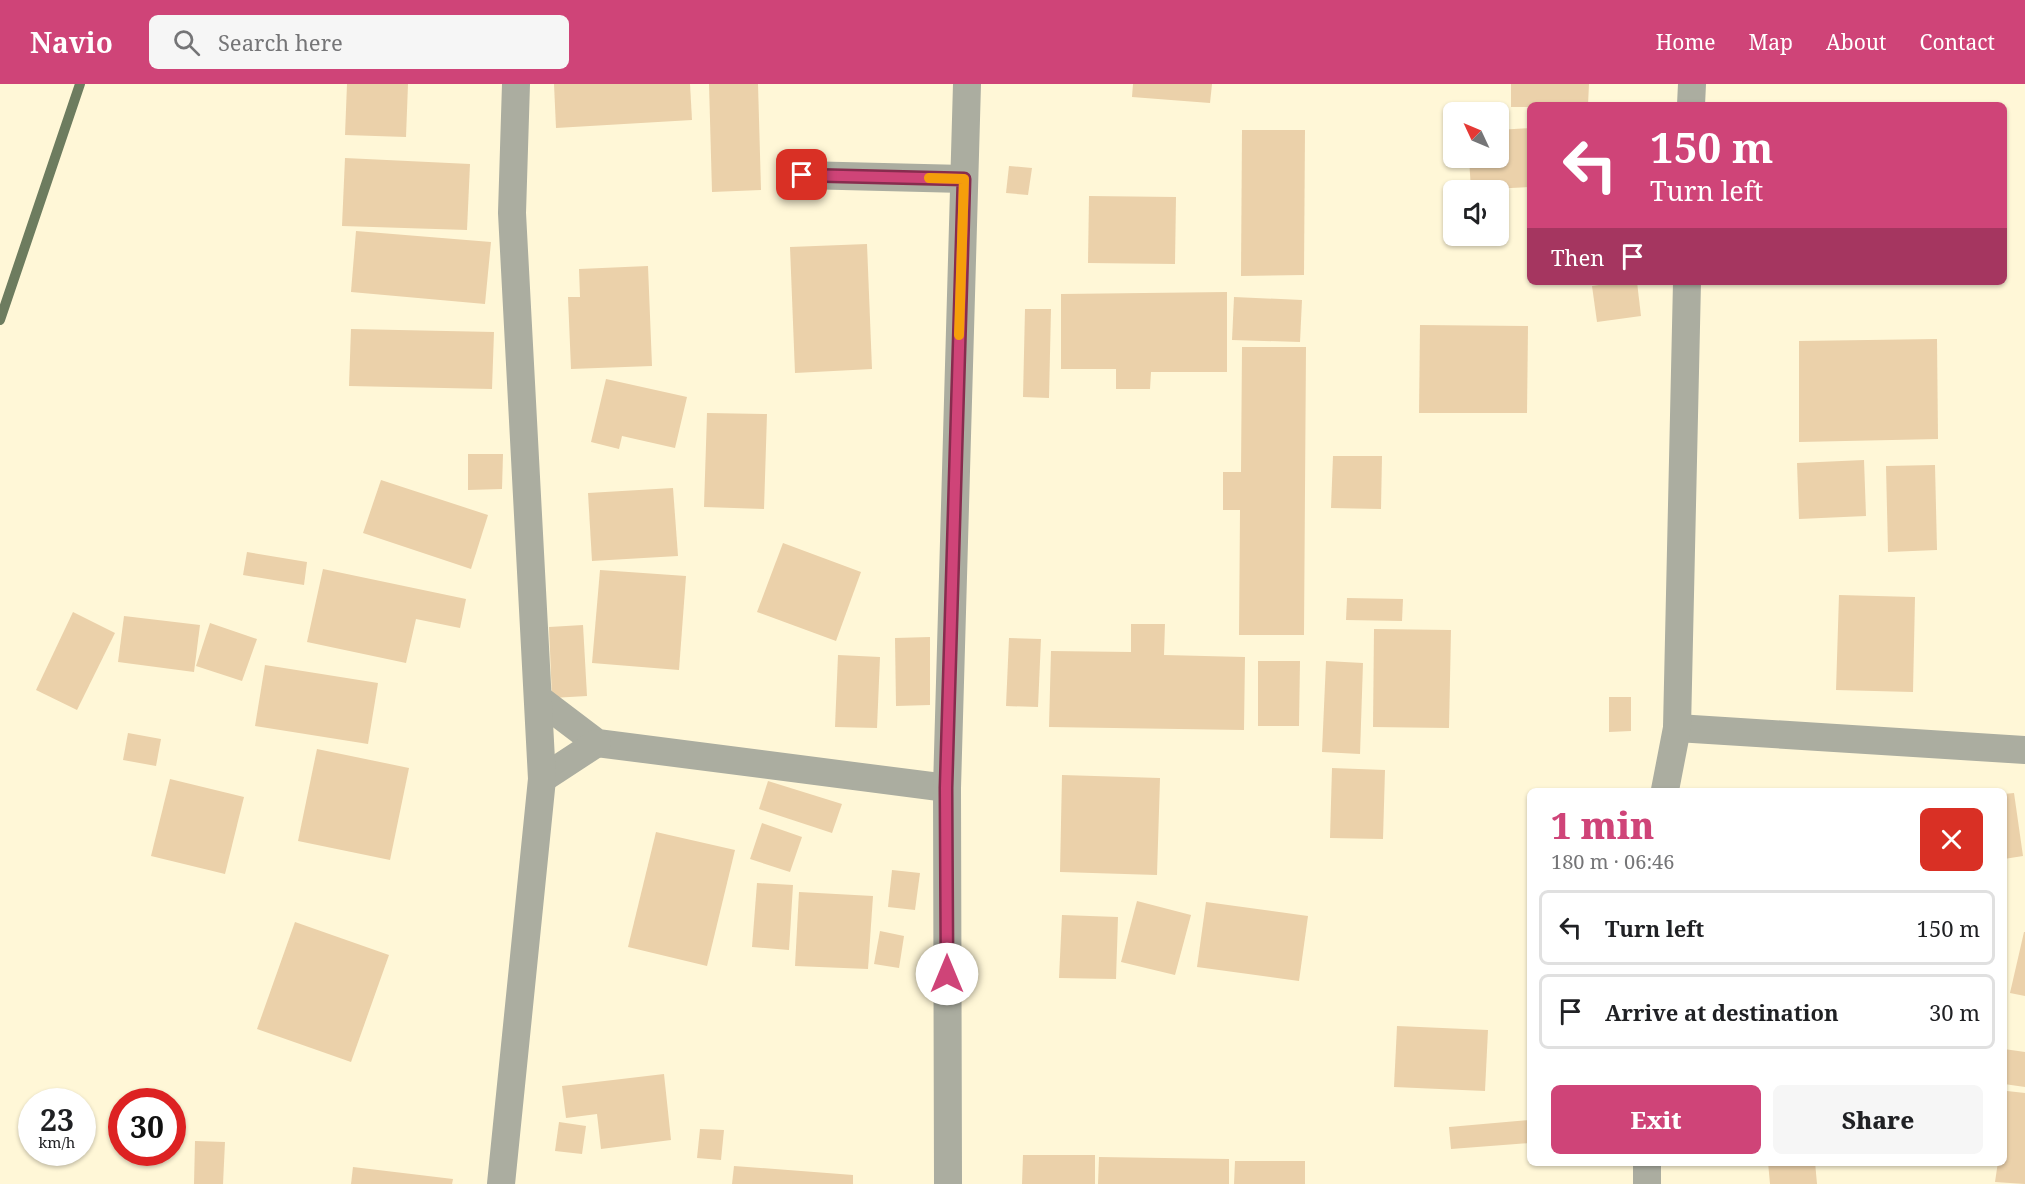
<!DOCTYPE html>
<html lang="en">
<head>
<meta charset="utf-8">
<style>
	body { margin:0; font-family:"Noto Serif",serif; background:#f6f6f6; color:#202124; height:100vh; display:flex; flex-direction:column; font-size:22px; white-space:nowrap }
	* { box-sizing:border-box; margin:0 }
	p { font-size:20px; color:#757577 }
	.icon { flex:none; width:33px; height:33px; fill:none; stroke:currentColor; stroke-width:2; stroke-linecap:round; stroke-linejoin:round }
	.map { position:relative; flex:1; overflow:hidden }
	.panel { position:absolute; left:1527px; top:704px; width:480px; height:378px; display:flex; flex-direction:column; background:#fff; border-radius:9px; box-shadow:0 2px 4px #0004 }
	.panel>* { flex:none }
	.hud { position:absolute; left:1527px; top:18px; width:480px; height:183px; border-radius:9px; box-shadow:0 2px 4px #0004; background:#cf4478; color:#fff; overflow:hidden }
	.needle { width:39px; rotate:314deg }
	.fabs { position:absolute; left:1443px; top:18px; display:grid; gap:12px }
	.fabs a { display:grid; place-items:center; width:66px; height:66px; border-radius:9px; background:#fff; box-shadow:0 2px 4px #0004; font-size:30px }
	.speed { position:absolute; left:18px; top:1004px; display:flex; gap:12px; font-size:30px; font-weight:700; text-align:center }
	.speed>* { display:grid; place-content:center; width:78px; height:78px; border-radius:50%; background:#fff; box-shadow:0 2px 4px #0004; line-height:1 }
	.speed small { font-size:15px; font-weight:400 }
	.speed .limit { border:9px solid #d22; background:#fff; color:#111 }
	.pin { position:absolute; display:grid; place-items:center; width:51px; height:51px; color:#fff; margin:-26px; border-radius:12px; box-shadow:0 3px 9px #0006 }
	.me { position:absolute; width:66px; margin:-33px; rotate:0deg; stroke-linejoin:round; filter:drop-shadow(0 0 4px #0008) }
	.turn { display:flex; align-items:center; gap:21px; height:126px; padding:0 24px; font-size:27px }
	.turn .icon { width:78px; height:78px; stroke-width:2.5 }
	.turn b { display:block; font-size:42px; line-height:51px }
	.then { display:flex; align-items:center; height:57px; padding:0 24px; background:#0003; gap:12px; font-size:22px }
	.round { display:grid; place-items:center; flex:none; width:63px; height:63px; border-radius:9px; background:#f6f6f6 }
	.summary { display:flex; align-items:center; justify-content:space-between; height:102px; padding:0 24px }
	h1 { font-size:36px; font-weight:800; line-height:45px; color:#cf4478 }
	.primary-button { display:flex; gap:12px; margin-top:auto; padding:12px 24px }
	.primary-button a { flex:1; height:69px; border-radius:9px; background:#cf4478; color:#fff; font-size:24px; font-weight:800; line-height:69px; text-align:center }
	.primary-button a+a { background:#f6f6f6; color:#202124 }
	ul { padding:0; list-style:none }
	li { display:flex; align-items:center; gap:18px; height:75px; margin:0 12px 9px; padding:0 12px; border:3px solid #e0e0e0; border-radius:9px }
	li div { flex:1 }
	li b { display:block; font-size:22px }
	li em { font-style:normal }
	header { display:flex; align-items:center; gap:36px; box-sizing:border-box; height:84px; padding:0 30px; background:#cf4478; color:#fff }
	header strong { font-size:28px }
	nav { display:flex; gap:33px; margin-inline-start:auto; font-size:21px }
	.search { width:420px; height:54px; background:#f6f6f6; display:flex; align-items:center; gap:15px; box-sizing:border-box; padding:0 21px; border-radius:9px; color:#757577; font-size:22px }
	.map>svg:first-child { display:block }
</style>
</head>
<body>
<header>
<strong>Navio</strong>
<div class="search"><svg class="icon" aria-label="search" viewBox="0 0 24 24"><circle cx="10" cy="10" r="6"/><path d="M15 15l6 6"/></svg>Search here</div>
<nav><a>Home</a><a>Map</a><a>About</a><a>Contact</a></nav>
</header>
<div class="map">
<svg width="2025" height="1100" viewBox="0 0 2025 1100">
	<rect width="100%" height="100%" fill="#fff7d7"/>
	<g fill="none" stroke-linecap="round" stroke-linejoin="round">
		<polyline stroke="#6d7c5f" stroke-width="10" points="0,236 80,0"/>
	</g>
	<g fill="#ebd1aa">
		<polygon points="347,0 408,0 406,53 345,51"/>
		<polygon points="554,0 690,0 692,36 556,44"/>
		<polygon points="709,0 758,0 761,106 712,108"/>
		<polygon points="1133,0 1212,0 1210,19 1132,13"/>
		<polygon points="1511,0 1589,0 1588,21 1530,21 1530,23 1511,23"/>
		<polygon points="1530,44 1530,103 1471,106 1469,74 1498,74 1498,46"/>
		<polygon points="1242,46 1305,46 1304,191 1241,192"/>
		<polygon points="345,74 470,80 467,146 342,142"/>
		<polygon points="1009,82 1032,84 1028,111 1006,109"/>
		<polygon points="1089,112 1176,113 1175,180 1088,179"/>
		<polygon points="356,147 491,158 485,220 351,208"/>
		<polygon points="867,160 872,285 795,289 790,163"/>
		<polygon points="648,182 652,282 571,285 568,213 580,213 579,185"/>
		<polygon points="1620,198 1637,198 1641,232 1597,238 1592,202"/>
		<polygon points="1227,208 1227,288 1151,288 1150,305 1116,305 1116,285 1061,285 1061,210"/>
		<polygon points="1234,213 1302,216 1300,258 1232,256"/>
		<polygon points="1025,225 1051,225 1049,314 1023,313"/>
		<polygon points="1420,241 1528,242 1527,329 1419,329"/>
		<polygon points="351,245 494,248 492,305 349,302"/>
		<polygon points="1937,255 1938,355 1799,358 1799,257"/>
		<polygon points="1242,263 1306,263 1304,551 1239,551 1240,426 1223,426 1223,388 1241,388"/>
		<polygon points="606,295 687,313 675,364 622,352 619,365 591,358"/>
		<polygon points="707,329 767,330 764,425 704,423"/>
		<polygon points="468,370 503,370 502,405 468,406"/>
		<polygon points="1333,372 1382,372 1381,425 1331,424"/>
		<polygon points="1864,376 1866,432 1799,435 1797,379"/>
		<polygon points="1935,381 1937,466 1888,468 1886,382"/>
		<polygon points="381,396 488,431 471,485 363,449"/>
		<polygon points="673,404 678,472 592,477 588,409"/>
		<polygon points="783,459 861,488 836,557 757,528"/>
		<polygon points="247,468 307,478 304,501 243,491"/>
		<polygon points="323,485 466,515 460,544 416,535 406,579 307,558"/>
		<polygon points="600,486 686,492 679,586 592,579"/>
		<polygon points="1839,511 1915,513 1913,608 1836,606"/>
		<polygon points="1347,514 1403,515 1402,537 1346,536"/>
		<polygon points="73,528 115,549 77,626 36,606"/>
		<polygon points="124,532 200,541 194,588 118,578"/>
		<polygon points="210,539 257,555 242,597 196,582"/>
		<polygon points="1131,540 1165,540 1164,571 1245,573 1244,646 1049,643 1051,567 1131,568"/>
		<polygon points="583,541 587,612 552,614 549,543"/>
		<polygon points="1374,545 1451,546 1449,644 1373,643"/>
		<polygon points="930,553 930,621 896,622 895,554"/>
		<polygon points="1009,554 1041,555 1038,623 1006,622"/>
		<polygon points="838,571 880,573 877,644 835,643"/>
		<polygon points="1258,577 1300,577 1299,642 1258,642"/>
		<polygon points="1326,577 1363,579 1360,670 1322,668"/>
		<polygon points="265,581 378,599 368,660 255,642"/>
		<polygon points="1609,613 1631,613 1631,647 1609,648"/>
		<polygon points="128,649 161,655 156,682 123,676"/>
		<polygon points="317,665 409,684 390,776 298,757"/>
		<polygon points="1332,684 1385,686 1383,755 1330,754"/>
		<polygon points="1062,691 1160,694 1157,791 1060,788"/>
		<polygon points="170,695 244,713 225,790 151,772"/>
		<polygon points="768,697 842,720 832,749 759,725"/>
		<polygon points="2014,709 2023,772 2004,775 2004,710"/>
		<polygon points="762,739 802,753 790,788 750,775"/>
		<polygon points="656,748 735,766 707,882 628,863"/>
		<polygon points="892,786 920,789 915,826 888,823"/>
		<polygon points="757,799 793,801 789,866 752,863"/>
		<polygon points="799,808 873,812 868,885 795,882"/>
		<polygon points="1137,817 1191,831 1175,891 1121,878"/>
		<polygon points="1206,818 1308,832 1299,897 1197,883"/>
		<polygon points="1062,831 1118,833 1116,895 1059,894"/>
		<polygon points="295,838 389,871 351,978 257,945"/>
		<polygon points="880,847 904,852 899,884 874,880"/>
		<polygon points="2024,848 2025,848 2025,912 2010,909"/>
		<polygon points="1397,942 1488,946 1485,1007 1394,1003"/>
		<polygon points="2004,965 2025,968 2025,1003 2004,1000"/>
		<polygon points="664,990 671,1056 601,1065 597,1030 566,1034 562,1002"/>
		<polygon points="2007,1007 2025,1009 2025,1100 1995,1098 1998,1078 2004,1078 2004,1029"/>
		<polygon points="1530,1036 1530,1059 1451,1065 1449,1043"/>
		<polygon points="559,1038 586,1042 582,1070 555,1067"/>
		<polygon points="700,1045 724,1046 721,1076 697,1074"/>
		<polygon points="195,1057 225,1058 223,1100 194,1100"/>
		<polygon points="1023,1071 1095,1071 1095,1100 1022,1100"/>
		<polygon points="1099,1073 1229,1075 1229,1100 1098,1100"/>
		<polygon points="1235,1077 1305,1077 1305,1100 1234,1100"/>
		<polygon points="1768,1078 1815,1078 1817,1100 1770,1100"/>
		<polygon points="734,1082 853,1091 853,1100 732,1100"/>
		<polygon points="353,1083 453,1095 452,1100 351,1100"/>
	</g>
	<g fill="none" stroke-linecap="round" stroke-linejoin="round">
		<g stroke="#abada0" stroke-width="28">
			<polyline points="1691,21 1692,0"/>
			<polyline points="802,91 964,95"/>
			<polyline points="539,615 597,659 947,704"/>
			<polyline points="1677,644 2025,666"/>
			<polyline points="542,695 597,659"/>
			<polyline points="1665,706 1677,644 1687,198"/>
			<polyline points="501,1100 542,695 512,129 516,0"/>
			<polyline points="948,1100 947,704 967,0"/>
			<polyline points="1647,1100 1647,1078"/>
		</g>
	</g>
	<g fill="none" stroke-linecap="round" stroke-linejoin="round">
		<defs>
			<polyline id="route" points="802,91 964,95 946,704 947,890"/>
		</defs>
		<use href="#route" stroke="#872c4e" stroke-width="15"/>
		<use href="#route" stroke="#cf4478" stroke-width="10"/>
		<polyline stroke="#f59e0b" stroke-width="10" points="929,94 964,95 959,251"/>
	</g>
</svg>
<div class="fabs">
<a><svg class="needle" viewBox="-14 -14 28 28"><path d="M0-13l5 13h-10z" fill="#e53935"/><path d="M0 13l5-13h-10z" fill="#757577"/></svg></a>
<a><svg class="icon" aria-label="sound" viewBox="0 0 24 24"><path d="M4 9h4l5-4v14l-5-4H4zM17 9q2 3 0 6"/></svg></a>
</div>
<div class="speed"><div>23<small>km/h</small></div><div class="limit">30</div></div>
<div class="pin" style="left:802px;top:91px;background:#d93025"><svg class="icon" aria-label="arrive" viewBox="0 0 24 24"><path d="M6 21V4h12l-3 4 3 4H6"/></svg></div>
<svg class="me" style="left:947px;top:890px" viewBox="-20 -20 40 40"><circle r="19" fill="#fff"/><path d="M0-13L10 11 0 6-10 11z" fill="#cf4478"/></svg>
<div class="hud">
<div class="turn"><svg class="icon" aria-label="left" viewBox="0 0 24 24"><path d="M17 20v-9H6M10 6l-5 5 5 5"/></svg><div><b>150 m</b>Turn left</div></div>
<div class="then">Then<svg class="icon" aria-label="arrive" viewBox="0 0 24 24"><path d="M6 21V4h12l-3 4 3 4H6"/></svg></div>
</div>
<section class="panel">
<div class="summary"><div><h1>1 min</h1><p>180 m · 06:46</p></div><a class="round" style="background:#d93025;color:#fff"><svg class="icon" aria-label="close" viewBox="0 0 24 24"><path d="M6 6l12 12M18 6L6 18"/></svg></a></div>
<ul>
<li><svg class="icon" aria-label="left" viewBox="0 0 24 24"><path d="M17 20v-9H6M10 6l-5 5 5 5"/></svg><div><b>Turn left</b></div><em>150 m</em></li>
<li><svg class="icon" aria-label="arrive" viewBox="0 0 24 24"><path d="M6 21V4h12l-3 4 3 4H6"/></svg><div><b>Arrive at destination</b></div><em>30 m</em></li>
</ul>
<div class="primary-button"><a>Exit</a><a>Share</a></div>
</section>
</div>
</body>
</html>
